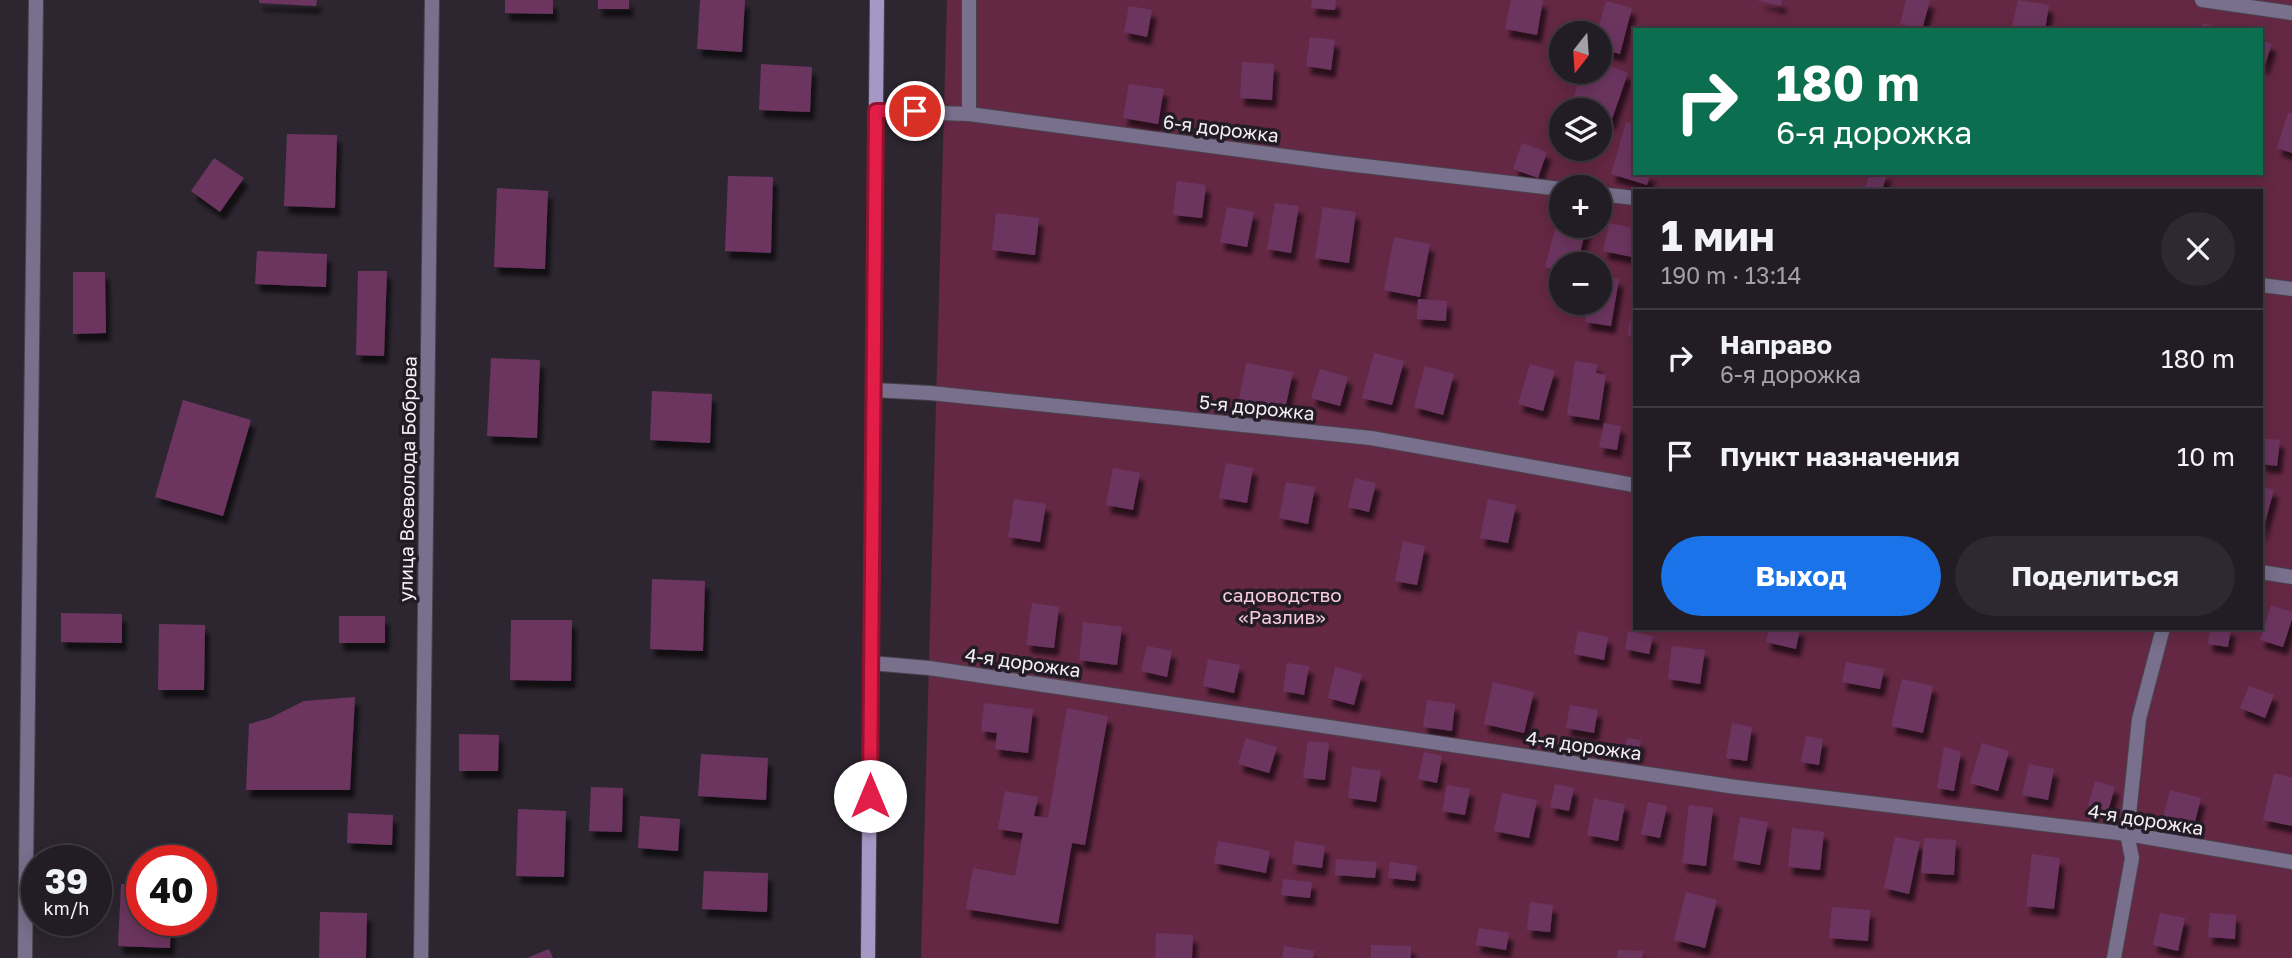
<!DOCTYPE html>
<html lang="ru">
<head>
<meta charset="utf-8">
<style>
	body { margin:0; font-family:"Golos Text",sans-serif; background:#2e2931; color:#f1f3f6; height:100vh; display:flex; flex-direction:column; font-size:26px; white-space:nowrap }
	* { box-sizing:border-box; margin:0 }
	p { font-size:23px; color:#a2a1a6 }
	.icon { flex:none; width:38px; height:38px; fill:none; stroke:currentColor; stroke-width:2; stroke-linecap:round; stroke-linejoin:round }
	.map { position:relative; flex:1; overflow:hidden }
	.details { position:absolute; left:1633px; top:189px; width:630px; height:441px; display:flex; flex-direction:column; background:#221c24; border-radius:0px; box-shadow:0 4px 18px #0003,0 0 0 2px #3f3a41 }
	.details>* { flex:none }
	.banner { position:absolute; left:1633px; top:28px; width:630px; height:147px; border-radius:0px; box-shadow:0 4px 18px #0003,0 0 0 2px #3f3a41; background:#0b6e4f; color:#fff; overflow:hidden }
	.needle { width:46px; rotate:197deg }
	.fabs { position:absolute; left:1549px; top:21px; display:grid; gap:14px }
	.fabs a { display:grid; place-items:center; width:63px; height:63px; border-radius:50%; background:#221c24; box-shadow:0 4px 18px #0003,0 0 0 2px #3f3a41; font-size:35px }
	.speed { position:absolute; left:21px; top:845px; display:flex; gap:14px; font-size:35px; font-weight:700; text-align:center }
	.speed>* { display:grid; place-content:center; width:91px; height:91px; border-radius:50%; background:#221c24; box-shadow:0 4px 18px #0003,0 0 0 2px #3f3a41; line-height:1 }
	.speed small { font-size:18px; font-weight:400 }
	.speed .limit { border:10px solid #d22; background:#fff; color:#111 }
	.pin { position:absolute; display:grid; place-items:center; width:60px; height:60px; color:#fff; margin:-30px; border:4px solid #fff; border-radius:50%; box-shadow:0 2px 7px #0007 }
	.me { position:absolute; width:77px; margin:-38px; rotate:0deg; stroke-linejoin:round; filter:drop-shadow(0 0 5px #0008) }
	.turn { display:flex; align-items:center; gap:24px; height:147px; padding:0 28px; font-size:32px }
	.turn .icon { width:91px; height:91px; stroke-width:2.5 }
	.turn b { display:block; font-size:49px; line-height:60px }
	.round { display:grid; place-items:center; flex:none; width:74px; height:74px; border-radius:37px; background:#2e2931 }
	.head { display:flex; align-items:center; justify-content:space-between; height:119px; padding:0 28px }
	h1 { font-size:42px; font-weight:700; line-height:52px }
	.button { display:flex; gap:14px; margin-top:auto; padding:14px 28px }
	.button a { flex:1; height:80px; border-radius:42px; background:#1a73e8; color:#fff; font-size:28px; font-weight:700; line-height:80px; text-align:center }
	.button a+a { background:#2e2931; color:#f1f3f6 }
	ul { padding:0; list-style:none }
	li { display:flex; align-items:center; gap:21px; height:98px; padding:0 28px; border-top:2px solid #3f3a41 }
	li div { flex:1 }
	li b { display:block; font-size:26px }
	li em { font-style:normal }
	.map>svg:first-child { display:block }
</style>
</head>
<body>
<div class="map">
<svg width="2292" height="958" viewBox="0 0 2292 958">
	<defs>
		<filter id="shadow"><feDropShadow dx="4.5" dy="8" stdDeviation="2" flood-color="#0009"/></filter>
	</defs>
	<rect width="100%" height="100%" fill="#2d2630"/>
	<path fill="#652844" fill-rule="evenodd" d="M947 0H2292V958H921ZM1634 30H2261V173H1634ZM1561 33H1600V72H1561ZM1561 110H1600V149H1561ZM1561 187H1600V226H1561ZM1634 191H2261V628H1634ZM1561 264H1600V303H1561Z"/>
	<g fill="#6c3561" filter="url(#shadow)">
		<polygon points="259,0 317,0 316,6 259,3"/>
		<polygon points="505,0 553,0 553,14 505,13"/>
		<rect x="598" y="0" width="31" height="9"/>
		<polygon points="700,0 745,0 742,52 697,49"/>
		<polygon points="1312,0 1336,0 1335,10 1311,8"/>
		<polygon points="1511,0 1543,0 1537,35 1505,29"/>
		<polygon points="1756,0 1782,0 1781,6"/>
		<polygon points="1906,0 1930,0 1922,30 1900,24"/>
		<polygon points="2018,0 2049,5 2045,30 2012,27"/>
		<polygon points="1606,1 1632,8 1620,54 1600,49 1600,33 1597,33"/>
		<polygon points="1129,6 1152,10 1147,37 1124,32"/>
		<polygon points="2203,23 2224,29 2223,30 2202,30"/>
		<polygon points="1310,37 1335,40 1331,70 1306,66"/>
		<polygon points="2261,40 2272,44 2264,67 2261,66"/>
		<polygon points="1242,62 1274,64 1272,100 1240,98"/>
		<polygon points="1600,62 1628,73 1611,122 1600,118 1600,110 1577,110 1570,107 1582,72 1600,72"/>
		<polygon points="761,64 812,67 810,112 759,110"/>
		<polygon points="1129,84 1164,89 1158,124 1123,118"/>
		<polygon points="2288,113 2292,114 2292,153 2277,148"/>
		<polygon points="1626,122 1634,124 1634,173 1651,173 1647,185 1611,174"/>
		<polygon points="287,134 337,135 335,208 284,206"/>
		<polygon points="1522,143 1547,152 1538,178 1513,169"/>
		<polygon points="214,158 244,178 220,212 191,191"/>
		<polygon points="1870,173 1887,173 1882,191 1864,191"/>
		<polygon points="728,176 773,177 771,253 725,251"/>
		<polygon points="1177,181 1206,185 1202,218 1173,215"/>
		<polygon points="497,188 548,191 545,269 494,267"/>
		<polygon points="1275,203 1299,206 1291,253 1267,249"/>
		<polygon points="1227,207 1254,212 1247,247 1220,242"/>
		<polygon points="1323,207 1356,212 1349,263 1315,258"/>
		<polygon points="996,213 1039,218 1035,255 992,250"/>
		<polygon points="1558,218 1561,219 1561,226 1587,226 1577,264 1561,264 1561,271 1545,267"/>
		<polygon points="1609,223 1634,228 1632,257 1603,251"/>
		<polygon points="1394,237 1430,244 1420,297 1384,290"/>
		<polygon points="257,251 327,254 326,287 255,284"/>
		<polygon points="358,271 387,271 384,356 356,355"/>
		<polygon points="73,272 105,272 106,333 73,334"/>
		<polygon points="1600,276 1619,279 1611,326 1585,322 1588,303 1600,303"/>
		<polygon points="1418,299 1447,301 1446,321 1417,319"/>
		<polygon points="1633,307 1634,307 1634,337 1627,335"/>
		<polygon points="1374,353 1404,361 1392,405 1362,398"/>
		<polygon points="491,358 540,360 537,438 487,436"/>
		<polygon points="1575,361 1597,364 1596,373 1606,375 1599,420 1567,415"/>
		<polygon points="1246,363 1293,372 1284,414 1238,404"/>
		<polygon points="1530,364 1555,371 1543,411 1518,404"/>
		<polygon points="1425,366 1454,374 1443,415 1414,407"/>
		<polygon points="1320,369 1348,377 1340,406 1311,398"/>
		<polygon points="652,391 712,394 710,443 650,440"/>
		<polygon points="183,400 251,420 223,516 155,497"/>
		<polygon points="1604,423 1621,426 1617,450 1599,447"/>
		<polygon points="2261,438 2280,440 2277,466 2261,464"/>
		<polygon points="1226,463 1253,468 1247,503 1219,498"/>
		<polygon points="1113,468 1140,473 1133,510 1106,505"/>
		<polygon points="1355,478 1376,483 1369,512 1348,507"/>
		<polygon points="1286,482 1315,487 1308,524 1279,518"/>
		<polygon points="2261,486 2274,490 2262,533 2261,533"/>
		<polygon points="1014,499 1046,504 1040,542 1008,537"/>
		<polygon points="1488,499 1516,505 1508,543 1480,538"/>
		<polygon points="1403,541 1425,546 1417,585 1395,581"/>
		<polygon points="652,579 705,581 703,651 650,649"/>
		<polygon points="1032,603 1059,607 1054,648 1026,645"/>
		<polygon points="2271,605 2292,612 2292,619 2283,647 2260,640"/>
		<polygon points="61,613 122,614 122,643 61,642"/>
		<rect x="339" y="616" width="46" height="27"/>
		<polygon points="511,620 572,620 571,681 510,680"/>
		<polygon points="1083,622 1122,627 1117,665 1079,660"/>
		<polygon points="159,624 205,625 204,690 158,690"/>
		<polygon points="1769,628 1800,628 1796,649 1766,642"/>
		<polygon points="2210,628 2231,628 2228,647 2208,644"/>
		<polygon points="1578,631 1608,637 1604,660 1574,654"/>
		<polygon points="1628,631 1653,636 1649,654 1625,649"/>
		<polygon points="1147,646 1172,651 1167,677 1141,671"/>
		<polygon points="1672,646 1705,650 1700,684 1668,679"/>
		<polygon points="1208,659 1240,665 1234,693 1203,686"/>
		<polygon points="1846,662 1884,669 1880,689 1842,682"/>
		<polygon points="1287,663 1309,666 1304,695 1283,691"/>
		<polygon points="1335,667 1362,674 1354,705 1328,698"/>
		<polygon points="1902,679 1933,686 1923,733 1891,726"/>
		<polygon points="1493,682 1534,692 1524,733 1484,724"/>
		<polygon points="2249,686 2274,695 2265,718 2240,708"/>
		<polygon points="355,697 350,790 246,790 249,724 270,718 304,701"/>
		<polygon points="1427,700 1455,704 1452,731 1423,727"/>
		<polygon points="984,703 1033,709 1028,753 995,749 997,733 981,731"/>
		<polygon points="1570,705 1598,710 1594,733 1566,728"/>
		<polygon points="1067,708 1108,716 1085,845 1072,843 1058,924 966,909 973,868 1015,876 1023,833 998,829 1005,791 1038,797 1034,816 1048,818"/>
		<polygon points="1732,723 1752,727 1747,761 1726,758"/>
		<polygon points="459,734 499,735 498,771 459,771"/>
		<polygon points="1806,736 1823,739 1819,765 1801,762"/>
		<polygon points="1246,738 1277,747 1269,773 1238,764"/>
		<polygon points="1627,738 1641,740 1638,756 1624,754"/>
		<polygon points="1308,741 1329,743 1325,780 1303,778"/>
		<polygon points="1982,743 2009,751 1998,791 1970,783"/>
		<polygon points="1944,747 1961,752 1954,791 1937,788"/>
		<polygon points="1424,752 1442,756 1437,783 1418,779"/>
		<polygon points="701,754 768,758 766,800 698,796"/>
		<polygon points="2029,764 2054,769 2048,800 2022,795"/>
		<polygon points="1352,767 1381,771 1376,802 1348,798"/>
		<polygon points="2274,773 2292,778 2292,826 2263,820"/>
		<polygon points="2095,781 2115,787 2108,811 2088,806"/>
		<polygon points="1555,784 1574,788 1569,811 1550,807"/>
		<polygon points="1447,785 1470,789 1465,815 1442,811"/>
		<polygon points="591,787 623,788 622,832 589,831"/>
		<polygon points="2170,790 2201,798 2193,829 2162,821"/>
		<polygon points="1502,793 1537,800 1529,838 1494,831"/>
		<polygon points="1594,798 1625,804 1618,841 1587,835"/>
		<polygon points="1648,802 1667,806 1660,838 1641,834"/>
		<polygon points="1689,805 1713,808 1706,866 1682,863"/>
		<polygon points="518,809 566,811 564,877 516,876"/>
		<polygon points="348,813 393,815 392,845 347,843"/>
		<polygon points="640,816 680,819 678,851 638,848"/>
		<polygon points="1740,817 1768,822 1760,865 1733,860"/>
		<polygon points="1792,828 1824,832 1820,870 1788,867"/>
		<polygon points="1895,837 1920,842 1909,894 1884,888"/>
		<polygon points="1924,838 1956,840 1954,875 1921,873"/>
		<polygon points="1218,841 1270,851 1266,873 1214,863"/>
		<polygon points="1295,841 1325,846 1322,868 1292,864"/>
		<polygon points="2032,854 2060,858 2054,909 2026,906"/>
		<polygon points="1336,859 1377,862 1375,878 1335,875"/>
		<polygon points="1390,862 1417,866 1415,881 1388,878"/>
		<polygon points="704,871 768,873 767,912 702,909"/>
		<polygon points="1283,879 1312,882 1310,898 1281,895"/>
		<polygon points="121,884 142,885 142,920 171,920 170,948 118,946"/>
		<polygon points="1686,892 1717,900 1705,948 1674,940"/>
		<polygon points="1530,902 1553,905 1550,932 1527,930"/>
		<polygon points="1832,907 1870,910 1868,941 1829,938"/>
		<polygon points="320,912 367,913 366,958 319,958"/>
		<polygon points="2160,913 2185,918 2178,951 2153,945"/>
		<polygon points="2210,913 2236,915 2235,939 2208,937"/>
		<polygon points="1479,928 1509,933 1506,950 1476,945"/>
		<polygon points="1156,933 1193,935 1192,958 1155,958"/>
		<polygon points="1371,945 1411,946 1411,958 1371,958"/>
		<polygon points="1284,946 1314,951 1313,958 1282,958"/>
		<polygon points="549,949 553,958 527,958"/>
		<polygon points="1618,950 1643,951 1642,958 1617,958"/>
	</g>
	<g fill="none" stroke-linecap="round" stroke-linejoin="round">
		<defs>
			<g id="street">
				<polyline points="2202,0 2292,13"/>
				<polyline points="876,111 969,114 1330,162 1561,189"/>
				<polyline points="969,114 969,0"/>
				<polyline points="1600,194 1634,198"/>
				<polyline points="2261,285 2292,289"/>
				<polyline points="873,390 930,393 1371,438 1634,485"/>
				<polyline points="2261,572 2292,577"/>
				<polyline points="870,663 929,668 1736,787 2127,834 2292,862"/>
				<polyline points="25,958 36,0"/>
				<polyline points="421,958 432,0"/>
				<polyline points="2114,958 2132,858 2127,834 2139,719 2163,628"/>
			</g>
			<polyline id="secondary" points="868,958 877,0"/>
		</defs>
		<use href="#street" stroke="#49424c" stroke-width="16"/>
		<use href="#secondary" stroke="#49424c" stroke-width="16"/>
		<use href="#street" stroke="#78708c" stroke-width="14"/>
		<use href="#secondary" stroke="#a698c5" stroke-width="14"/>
	</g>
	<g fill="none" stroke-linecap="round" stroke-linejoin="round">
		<defs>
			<polyline id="route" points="870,796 876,111 915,111"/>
		</defs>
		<use href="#route" stroke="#92132f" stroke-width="18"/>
		<use href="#route" stroke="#e11d48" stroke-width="12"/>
	</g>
	<g text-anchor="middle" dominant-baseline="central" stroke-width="7" stroke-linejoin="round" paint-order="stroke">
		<g font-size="19" fill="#f4f0f6" stroke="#231c26">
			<text transform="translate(1221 128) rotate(7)">6-я дорожка</text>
			<text transform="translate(1257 407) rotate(6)">5-я дорожка</text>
			<text transform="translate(407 479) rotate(-89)">улица Всеволода Боброва</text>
			<text transform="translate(1023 662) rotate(8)">4-я дорожка</text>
			<text transform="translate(1584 745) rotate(8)">4-я дорожка</text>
			<text transform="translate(2146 819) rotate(9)">4-я дорожка</text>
		</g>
		<g font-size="19" fill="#f6ccdc" stroke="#231c26">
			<text x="1282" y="594">садоводство<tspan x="1282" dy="22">«Разлив»</tspan></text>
		</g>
	</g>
</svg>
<div class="fabs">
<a><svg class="needle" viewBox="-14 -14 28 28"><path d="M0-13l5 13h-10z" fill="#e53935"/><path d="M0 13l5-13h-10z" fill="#a2a1a6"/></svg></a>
<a><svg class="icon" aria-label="layers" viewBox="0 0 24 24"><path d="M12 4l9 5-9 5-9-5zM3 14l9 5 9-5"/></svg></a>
<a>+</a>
<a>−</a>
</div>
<div class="speed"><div>39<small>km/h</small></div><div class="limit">40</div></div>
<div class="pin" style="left:915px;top:111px;background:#d93025"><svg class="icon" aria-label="arrive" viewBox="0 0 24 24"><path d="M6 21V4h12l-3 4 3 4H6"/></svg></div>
<svg class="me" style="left:870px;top:796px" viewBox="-20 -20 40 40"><circle r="19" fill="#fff"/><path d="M0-13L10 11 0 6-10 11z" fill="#e11d48"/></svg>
<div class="banner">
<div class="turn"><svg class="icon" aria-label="right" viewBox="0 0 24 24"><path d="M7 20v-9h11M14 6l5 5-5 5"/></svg><div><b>180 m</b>6-я дорожка</div></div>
</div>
<section class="details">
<div class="head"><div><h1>1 мин</h1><p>190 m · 13:14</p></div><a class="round"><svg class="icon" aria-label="close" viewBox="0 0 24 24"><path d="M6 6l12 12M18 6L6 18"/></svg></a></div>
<ul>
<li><svg class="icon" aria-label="right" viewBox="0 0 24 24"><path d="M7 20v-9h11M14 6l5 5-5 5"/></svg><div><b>Направо</b><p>6-я дорожка</p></div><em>180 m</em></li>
<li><svg class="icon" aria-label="arrive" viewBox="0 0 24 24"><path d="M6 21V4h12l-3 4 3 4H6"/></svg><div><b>Пункт назначения</b></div><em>10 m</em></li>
</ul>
<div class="button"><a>Выход</a><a>Поделиться</a></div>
</section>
</div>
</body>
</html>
